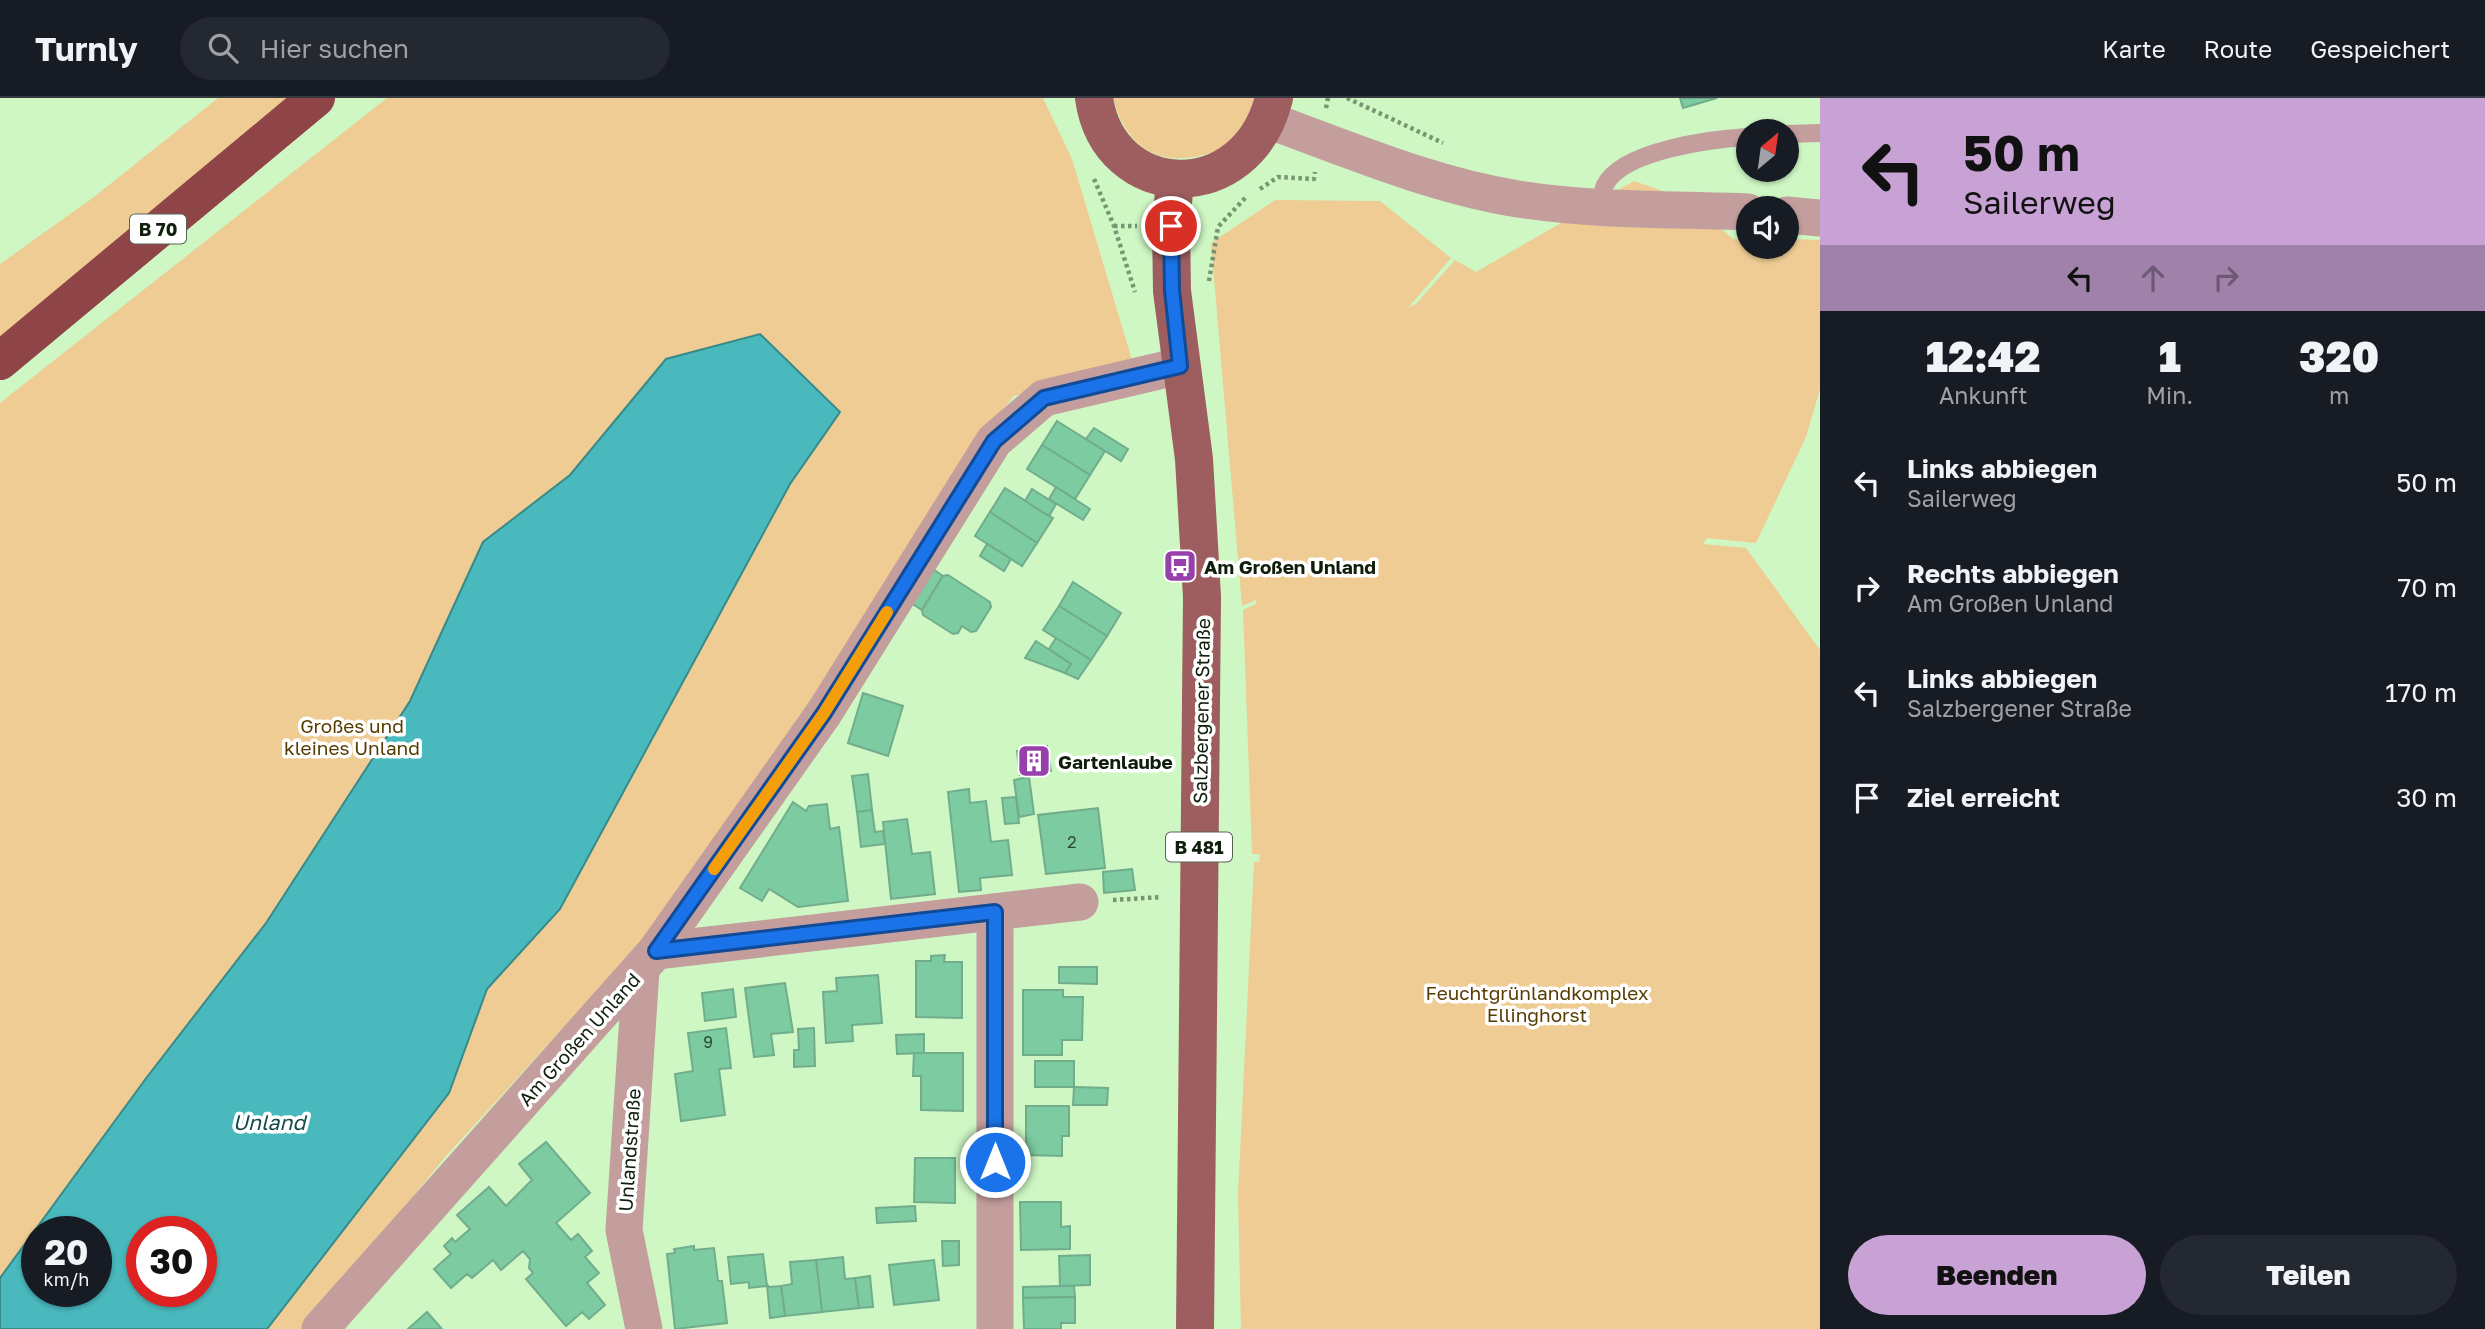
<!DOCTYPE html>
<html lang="de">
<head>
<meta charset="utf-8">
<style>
	body { margin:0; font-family:"Golos Text",sans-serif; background:#242831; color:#f1f3f6; height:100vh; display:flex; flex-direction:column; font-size:26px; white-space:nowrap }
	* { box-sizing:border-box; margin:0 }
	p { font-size:23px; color:#9ea1a6 }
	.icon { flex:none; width:38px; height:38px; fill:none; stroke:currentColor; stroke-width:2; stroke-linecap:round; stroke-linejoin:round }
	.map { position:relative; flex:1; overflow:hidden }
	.sheet { display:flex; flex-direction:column; background:#171b24; width:665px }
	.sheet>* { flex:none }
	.guide { background:#c8a2d5; color:#111; overflow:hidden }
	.needle { width:46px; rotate:29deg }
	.controls { position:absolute; left:1736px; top:21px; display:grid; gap:14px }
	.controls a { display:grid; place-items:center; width:63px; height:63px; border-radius:50%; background:#171b24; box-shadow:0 2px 5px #0004; font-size:35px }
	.speed { position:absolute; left:21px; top:1118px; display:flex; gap:14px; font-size:35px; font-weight:700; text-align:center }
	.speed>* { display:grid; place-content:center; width:91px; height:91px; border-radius:50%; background:#171b24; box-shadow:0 2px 5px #0004; line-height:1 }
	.speed small { font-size:18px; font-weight:400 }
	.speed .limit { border:10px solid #d22; background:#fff; color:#111 }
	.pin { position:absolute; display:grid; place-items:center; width:60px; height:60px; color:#fff; margin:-30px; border:4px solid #fff; border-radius:50%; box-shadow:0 2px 7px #0007 }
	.me { position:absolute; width:77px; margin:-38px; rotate:0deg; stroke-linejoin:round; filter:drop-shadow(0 0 5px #0008) }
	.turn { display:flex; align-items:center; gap:24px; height:147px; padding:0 28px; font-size:32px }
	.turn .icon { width:91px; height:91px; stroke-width:2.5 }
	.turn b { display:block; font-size:49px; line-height:60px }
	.lanes { display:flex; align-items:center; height:66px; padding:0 28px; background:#0003; justify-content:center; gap:35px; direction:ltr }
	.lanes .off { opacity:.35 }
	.eta { display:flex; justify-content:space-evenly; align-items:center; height:119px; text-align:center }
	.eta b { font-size:42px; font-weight:800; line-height:49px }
	.primary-button { display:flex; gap:14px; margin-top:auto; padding:14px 28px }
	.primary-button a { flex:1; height:80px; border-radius:42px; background:#c8a2d5; color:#111; font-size:28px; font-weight:800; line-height:80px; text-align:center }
	.primary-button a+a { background:#242831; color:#f1f3f6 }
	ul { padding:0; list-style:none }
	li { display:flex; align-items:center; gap:21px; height:105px; padding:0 28px }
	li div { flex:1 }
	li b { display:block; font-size:26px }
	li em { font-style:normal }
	header { display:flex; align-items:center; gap:42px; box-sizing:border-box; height:98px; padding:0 35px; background:#171b24; border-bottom:2px solid #363941 }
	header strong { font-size:33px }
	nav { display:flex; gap:38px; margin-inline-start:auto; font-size:24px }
	.search { width:490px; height:63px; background:#242831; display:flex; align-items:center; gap:18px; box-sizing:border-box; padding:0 24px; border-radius:38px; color:#9ea1a6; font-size:26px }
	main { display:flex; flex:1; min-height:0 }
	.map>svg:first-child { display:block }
</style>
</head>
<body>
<header>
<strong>Turnly</strong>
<div class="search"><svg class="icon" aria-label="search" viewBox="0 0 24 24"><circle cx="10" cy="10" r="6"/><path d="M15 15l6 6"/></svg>Hier suchen</div>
<nav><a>Karte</a><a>Route</a><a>Gespeichert</a></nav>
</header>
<main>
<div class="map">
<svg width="1820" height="1231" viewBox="0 0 1820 1231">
	<rect width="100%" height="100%" fill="#cef7c4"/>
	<g fill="#eecc94" fill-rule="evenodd">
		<polygon points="218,0 294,0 0,239 0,166 94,99"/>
		<path d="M387 0H1043L1072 61 1132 262 1120 271 1014 298 964 359 722 743 668 815 446 1058 305 1231H0V305ZM37 1134H96V1194H37ZM142 1134H201V1194H142Z"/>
		<path d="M1113 0H1255C1251 9 1249 22 1244 31 1234 45 1215 55 1199 58 1152 68 1125 44 1113 0Z"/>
		<polygon points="1634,83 1686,101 1733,141 1748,141 1748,149 1787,149 1787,141 1820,142 1820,291 1806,339 1756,445 1707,440 1703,446 1746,450 1820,552 1820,1231 1241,1231 1238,1097 1254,764 1259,764 1260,756 1252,756 1243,512 1256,506 1256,502 1242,508 1211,145 1275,102 1380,103 1451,160 1408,210 1416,206 1455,162 1476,174"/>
	</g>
	<path fill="#49b9be" stroke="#388a89" stroke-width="2" fill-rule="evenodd" d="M760 236 840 314 790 386 560 811 487 891 449 995 267 1231H0V1180L147 979 266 825 410 603 483 444 570 377 666 261ZM37 1134H96V1194H37ZM142 1134H201V1194H142Z"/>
	<g fill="#7ccba1" stroke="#71ad8c" stroke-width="2">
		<polygon points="1680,0 1717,0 1683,10"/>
		<polygon points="1057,323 1105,353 1090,377 1042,347"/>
		<polygon points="1094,330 1128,351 1121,363 1086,341"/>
		<polygon points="1042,347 1090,377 1075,401 1027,371"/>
		<polygon points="1056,389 1090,411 1083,422 1049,401"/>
		<polygon points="1005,390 1053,420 1037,445 990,414"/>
		<polygon points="1032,391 1056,406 1049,418 1025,403"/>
		<polygon points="990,414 1037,445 1022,468 975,438"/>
		<polygon points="987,446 1011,461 1004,473 980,458"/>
		<polygon points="930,469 943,478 922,512 908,503"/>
		<polygon points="948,477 990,504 991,509 976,533 971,534 962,528 958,535 953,536 923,517 922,512 943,478"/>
		<polygon points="1073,484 1121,515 1107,538 1059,508"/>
		<polygon points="1059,508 1107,538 1091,562 1043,532"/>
		<polygon points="1056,540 1091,562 1078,581 1065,575 1071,566 1049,551"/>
		<polygon points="1036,543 1071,566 1065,575 1025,560"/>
		<polygon points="863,595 903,608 888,658 848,645"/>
		<polygon points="1047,648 1051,673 1020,677 1017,653"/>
		<polygon points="868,676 872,712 857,714 852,678"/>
		<polygon points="1029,679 1034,716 1019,719 1014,682"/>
		<polygon points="969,691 970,705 986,703 991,744 1008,742 1012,777 980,780 981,792 959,794 948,694"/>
		<polygon points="1016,699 1019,725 1005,726 1002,700"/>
		<polygon points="793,704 806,713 809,708 827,706 830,731 839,729 848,803 798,809 769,791 762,803 740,790"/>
		<polygon points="1098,710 1105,770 1046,776 1038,717"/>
		<polygon points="872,712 875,734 883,733 885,746 861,749 857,714"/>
		<polygon points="907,721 912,756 930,754 935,796 891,801 883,724"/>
		<polygon points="1132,771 1135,792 1104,795 1103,774"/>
		<polygon points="945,857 944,864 962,864 962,920 916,919 916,863 931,863 931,858"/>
		<polygon points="1059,869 1097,869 1097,886 1059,885"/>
		<polygon points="878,877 882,925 852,927 853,943 826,945 823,894 837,893 836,880"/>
		<polygon points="785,885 793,934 771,936 774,957 754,959 745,890"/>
		<polygon points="733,891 736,919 705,923 702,895"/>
		<polygon points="1023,892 1063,892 1063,899 1083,899 1082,942 1062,942 1062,957 1023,957"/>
		<polygon points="726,930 731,970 719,971 725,1017 681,1023 675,976 693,973 688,935"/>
		<polygon points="814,930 815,968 794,969 794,952 799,952 798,931"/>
		<polygon points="924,936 924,955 897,956 896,937"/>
		<polygon points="914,955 963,955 963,1013 921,1012 921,978 913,978"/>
		<rect x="1035" y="963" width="39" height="26"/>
		<polygon points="1074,989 1108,990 1107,1007 1073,1007"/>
		<polygon points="1026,1008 1069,1008 1069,1038 1062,1038 1062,1058 1026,1057"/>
		<polygon points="546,1044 590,1095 556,1125 571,1142 578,1136 592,1153 585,1159 599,1175 587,1185 605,1207 589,1221 582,1214 566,1228 526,1181 533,1175 529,1170 530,1161 523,1153 501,1172 493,1162 472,1180 467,1176 451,1190 434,1171 451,1156 444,1148 452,1140 455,1144 470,1131 457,1117 489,1089 506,1108 532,1082 519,1066"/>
		<polygon points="915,1060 955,1060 955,1105 914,1104"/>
		<polygon points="1020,1104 1061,1104 1061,1129 1070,1128 1070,1151 1021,1152"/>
		<polygon points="915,1108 916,1123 877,1125 876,1110"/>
		<polygon points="942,1143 959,1143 959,1167 943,1168"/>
		<polygon points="694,1148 694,1152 714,1150 718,1183 722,1183 727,1225 675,1231 667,1156 675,1155 674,1151"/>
		<polygon points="763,1156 767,1188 749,1190 749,1184 731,1186 728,1159"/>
		<polygon points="1090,1157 1090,1187 1060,1188 1059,1158"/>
		<polygon points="843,1159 845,1181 855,1180 859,1210 822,1214 816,1162"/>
		<polygon points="816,1162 822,1214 785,1218 781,1188 792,1186 790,1164"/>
		<polygon points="934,1162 939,1202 894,1207 889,1167"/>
		<polygon points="870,1178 873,1209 859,1210 855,1180"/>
		<polygon points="767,1186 769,1189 781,1188 785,1218 770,1220"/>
		<polygon points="1060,1188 1074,1188 1075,1199 1023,1200 1023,1189"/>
		<polygon points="1075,1199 1075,1225 1061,1225 1061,1231 1024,1231 1023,1200"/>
		<polygon points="427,1214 442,1231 408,1231"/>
	</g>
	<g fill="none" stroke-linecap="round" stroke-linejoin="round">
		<g stroke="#789571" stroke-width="4.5" stroke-dasharray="3.5 3.5" stroke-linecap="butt">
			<polyline points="1347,0 1443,45"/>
			<polyline points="1326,10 1328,0"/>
			<polyline points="1094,81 1114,128 1135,194"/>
			<polyline points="1260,91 1278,79 1314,81 1315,74"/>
			<polyline points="1114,128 1137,128"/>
			<polyline points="1209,183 1218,129 1246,99"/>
			<polyline points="1113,802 1162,799"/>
		</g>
		<g stroke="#c49e9d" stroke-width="18">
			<polyline points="1787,36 1820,35"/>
			<path d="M1600 109C1602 102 1602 93 1605 87 1623 52 1713 41 1748 39"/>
		</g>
		<g stroke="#c49e9d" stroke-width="37">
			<path d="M1268 22C1350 52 1432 87 1518 101 1594 113 1672 111 1748 114"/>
			<polyline points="1787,117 1820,120"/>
			<polyline points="656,853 1080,804"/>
			<polyline points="641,872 624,1132 644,1231"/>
			<polyline points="320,1231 656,853 824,615 994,343 1044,300 1180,268"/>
			<polyline points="995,1231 995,814"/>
		</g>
		<g stroke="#9e5d5e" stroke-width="38">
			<path d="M1094 0C1109 105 1247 110 1274 0"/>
			<polyline points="1175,81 1171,129 1172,193 1194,361 1202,499 1195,1231"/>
		</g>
		<polyline stroke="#8f4548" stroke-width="38" points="0,263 316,0"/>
	</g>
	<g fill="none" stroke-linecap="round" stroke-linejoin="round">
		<defs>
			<polyline id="route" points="995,1064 995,814 656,853 824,615 994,343 1044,300 1180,268 1172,192 1171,128"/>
		</defs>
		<use href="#route" stroke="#114b97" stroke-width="18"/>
		<use href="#route" stroke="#1a73e8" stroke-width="12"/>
		<polyline stroke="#f59e0b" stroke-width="12" points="714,771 824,615 887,514"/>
	</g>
	<defs>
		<symbol id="bus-square" viewBox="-11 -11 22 22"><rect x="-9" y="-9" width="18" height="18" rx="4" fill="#9740ac" stroke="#fff"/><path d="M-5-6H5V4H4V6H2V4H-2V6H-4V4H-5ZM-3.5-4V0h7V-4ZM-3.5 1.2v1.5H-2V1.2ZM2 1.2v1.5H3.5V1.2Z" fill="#fff"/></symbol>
		<symbol id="building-square" viewBox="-11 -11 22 22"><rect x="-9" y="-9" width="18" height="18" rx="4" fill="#9740ac" stroke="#fff"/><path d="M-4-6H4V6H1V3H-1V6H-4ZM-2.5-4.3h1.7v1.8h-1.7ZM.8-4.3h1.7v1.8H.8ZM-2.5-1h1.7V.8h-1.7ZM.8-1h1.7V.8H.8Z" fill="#fff"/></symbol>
	</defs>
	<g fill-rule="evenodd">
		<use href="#bus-square" x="1161" y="449" width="38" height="38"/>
		<use href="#building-square" x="1015" y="644" width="38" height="38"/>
	</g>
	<g text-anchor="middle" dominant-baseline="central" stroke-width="7" stroke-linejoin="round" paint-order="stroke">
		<g font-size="16" fill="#2b4931">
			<text x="1072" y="744">2</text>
			<text x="708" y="944">9</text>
		</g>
		<g fill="#fff" stroke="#586255" stroke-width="2">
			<rect x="130" y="116.5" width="56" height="29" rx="5"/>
			<rect x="1166" y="734.5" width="66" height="29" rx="5"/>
		</g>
		<g font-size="18" font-weight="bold" fill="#101e0c">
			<text x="158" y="131">B 70</text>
			<text x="1199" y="749">B 481</text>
		</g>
		<g font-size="19" font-weight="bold" fill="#101e0c" stroke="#fff" text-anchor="start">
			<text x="1204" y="468">Am Großen Unland</text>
			<text x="1058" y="663">Gartenlaube</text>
		</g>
		<g font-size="19" fill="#101e0c" stroke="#fff">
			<text transform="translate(1201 613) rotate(-89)">Salzbergener Straße</text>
			<text transform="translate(579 941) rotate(-48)">Am Großen Unland</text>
			<text transform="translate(629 1052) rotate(-86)">Unlandstraße</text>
		</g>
		<g font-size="19" fill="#573c00" stroke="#fff">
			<text x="352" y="627">Großes und<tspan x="352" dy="22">kleines Unland</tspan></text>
			<text x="1537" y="894">Feuchtgrünlandkomplex<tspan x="1537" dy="22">Ellinghorst</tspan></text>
		</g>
		<g font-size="21" font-style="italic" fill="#17494b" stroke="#fff">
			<text x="269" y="1024">Unland</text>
		</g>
	</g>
</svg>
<div class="controls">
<a><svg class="needle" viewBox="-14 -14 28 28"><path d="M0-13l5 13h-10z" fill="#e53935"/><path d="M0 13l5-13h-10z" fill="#9ea1a6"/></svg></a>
<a><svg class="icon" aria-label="sound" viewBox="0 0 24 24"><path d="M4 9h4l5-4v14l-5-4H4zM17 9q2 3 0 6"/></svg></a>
</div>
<div class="speed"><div>20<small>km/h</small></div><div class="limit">30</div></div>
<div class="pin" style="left:1171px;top:128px;background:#d93025"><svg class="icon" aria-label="arrive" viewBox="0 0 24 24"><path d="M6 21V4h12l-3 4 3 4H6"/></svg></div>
<svg class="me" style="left:995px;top:1064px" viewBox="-20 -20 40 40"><circle r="17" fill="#1a73e8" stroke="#fff" stroke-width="3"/><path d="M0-11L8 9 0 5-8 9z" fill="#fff"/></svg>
</div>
<section class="sheet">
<div class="guide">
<div class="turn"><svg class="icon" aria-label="left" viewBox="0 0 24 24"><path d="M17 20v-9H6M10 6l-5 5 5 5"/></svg><div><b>50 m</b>Sailerweg</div></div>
<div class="lanes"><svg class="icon" aria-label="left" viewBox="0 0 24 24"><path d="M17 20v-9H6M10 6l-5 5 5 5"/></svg><svg class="icon off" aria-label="ahead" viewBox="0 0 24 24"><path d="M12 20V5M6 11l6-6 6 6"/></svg><svg class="icon off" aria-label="right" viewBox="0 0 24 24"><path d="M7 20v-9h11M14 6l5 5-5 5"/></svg></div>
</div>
<div class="eta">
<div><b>12:42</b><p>Ankunft</p></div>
<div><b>1</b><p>Min.</p></div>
<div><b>320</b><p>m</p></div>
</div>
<ul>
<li><svg class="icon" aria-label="left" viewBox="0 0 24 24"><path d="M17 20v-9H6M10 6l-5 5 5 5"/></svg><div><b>Links abbiegen</b><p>Sailerweg</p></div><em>50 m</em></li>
<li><svg class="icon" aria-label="right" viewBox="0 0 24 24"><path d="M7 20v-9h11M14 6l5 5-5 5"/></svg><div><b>Rechts abbiegen</b><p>Am Großen Unland</p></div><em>70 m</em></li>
<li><svg class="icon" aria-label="left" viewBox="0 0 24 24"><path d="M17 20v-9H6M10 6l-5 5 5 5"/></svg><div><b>Links abbiegen</b><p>Salzbergener Straße</p></div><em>170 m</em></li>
<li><svg class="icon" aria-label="arrive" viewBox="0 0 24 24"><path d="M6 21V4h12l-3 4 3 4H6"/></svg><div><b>Ziel erreicht</b></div><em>30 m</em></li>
</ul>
<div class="primary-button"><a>Beenden</a><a>Teilen</a></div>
</section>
</main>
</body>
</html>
